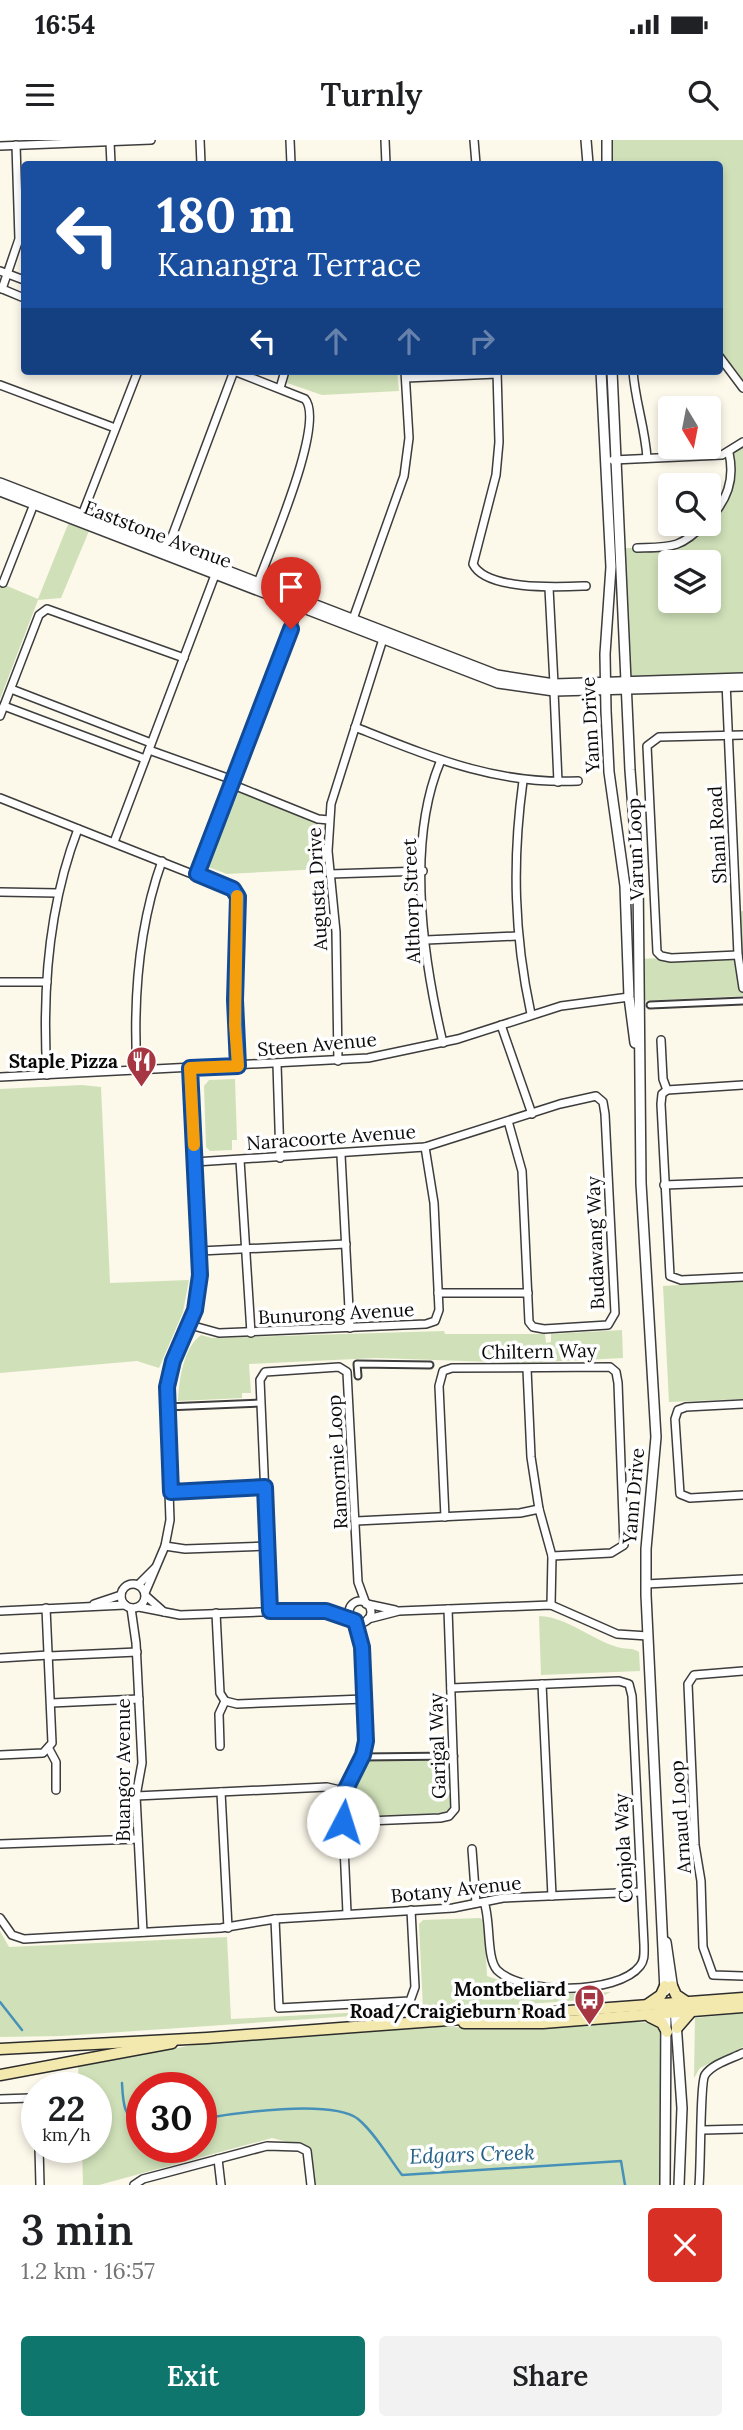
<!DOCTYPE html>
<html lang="en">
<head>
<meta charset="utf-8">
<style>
	body { margin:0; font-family:Lora,serif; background:#f2f2f2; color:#202124; height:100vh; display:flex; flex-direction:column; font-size:26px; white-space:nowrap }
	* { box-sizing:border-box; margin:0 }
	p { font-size:23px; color:#757577 }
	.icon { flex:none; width:38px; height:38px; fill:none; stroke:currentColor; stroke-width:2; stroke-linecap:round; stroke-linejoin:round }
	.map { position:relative; height:2045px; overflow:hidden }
	.side { display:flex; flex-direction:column; background:#fff; flex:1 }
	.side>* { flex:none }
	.top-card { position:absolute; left:21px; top:21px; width:702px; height:214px; border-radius:7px; box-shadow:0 4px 10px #0003; background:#1a4fa0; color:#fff; overflow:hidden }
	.needle { width:46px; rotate:170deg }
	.buttons { position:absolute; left:658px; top:256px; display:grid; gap:14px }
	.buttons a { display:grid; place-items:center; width:63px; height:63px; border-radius:7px; background:#fff; box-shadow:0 4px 10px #0003; font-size:35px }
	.speed { position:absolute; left:21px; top:1932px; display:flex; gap:14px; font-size:35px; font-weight:700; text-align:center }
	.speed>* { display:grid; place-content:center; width:91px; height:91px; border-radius:50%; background:#fff; box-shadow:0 4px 10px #0003; line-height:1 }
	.speed small { font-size:18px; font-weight:400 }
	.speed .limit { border:10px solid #d22; background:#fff; color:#111 }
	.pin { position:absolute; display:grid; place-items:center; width:60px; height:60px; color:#fff; margin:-72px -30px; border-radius:50% 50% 50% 0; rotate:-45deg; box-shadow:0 0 7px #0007 }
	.pin .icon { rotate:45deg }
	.me { position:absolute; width:77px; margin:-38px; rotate:5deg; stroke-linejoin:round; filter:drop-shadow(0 0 5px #0008) }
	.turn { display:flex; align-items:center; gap:24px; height:147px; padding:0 21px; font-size:32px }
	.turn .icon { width:91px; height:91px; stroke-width:2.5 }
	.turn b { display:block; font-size:49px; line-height:60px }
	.lanes { display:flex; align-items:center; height:66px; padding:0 21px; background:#0003; justify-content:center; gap:35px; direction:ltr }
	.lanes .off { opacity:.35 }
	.round { display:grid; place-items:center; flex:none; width:74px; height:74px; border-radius:7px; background:#f2f2f2 }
	.summary { display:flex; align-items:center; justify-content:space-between; height:119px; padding:0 21px }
	h1 { font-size:42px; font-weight:600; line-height:52px }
	.button { display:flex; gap:14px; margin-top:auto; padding:14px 21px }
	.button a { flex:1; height:80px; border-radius:7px; background:#0f766e; color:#fff; font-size:28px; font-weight:600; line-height:80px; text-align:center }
	.button a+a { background:#f2f2f2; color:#202124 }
	.status { display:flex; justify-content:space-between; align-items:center; height:49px; padding:0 35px; background:#fff; direction:ltr }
	.status svg { height:19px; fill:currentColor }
	header { display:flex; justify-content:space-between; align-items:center; height:91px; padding:0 21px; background:#fff; font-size:32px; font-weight:600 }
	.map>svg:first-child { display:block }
</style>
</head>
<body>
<div class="status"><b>16:54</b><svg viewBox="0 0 49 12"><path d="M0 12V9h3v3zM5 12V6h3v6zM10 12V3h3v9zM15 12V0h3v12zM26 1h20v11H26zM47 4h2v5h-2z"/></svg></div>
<header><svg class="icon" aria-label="menu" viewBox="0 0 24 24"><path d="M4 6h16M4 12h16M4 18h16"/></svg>Turnly<svg class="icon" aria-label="search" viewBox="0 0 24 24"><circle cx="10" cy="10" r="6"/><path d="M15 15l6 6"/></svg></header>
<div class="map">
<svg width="743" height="2045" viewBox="0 0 743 2045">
	<rect width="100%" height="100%" fill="#fcf8ea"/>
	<g fill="#d0e1b9" fill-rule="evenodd">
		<polygon points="606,0 743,0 743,248 719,216 719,24 607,24"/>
		<polygon points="289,231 397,231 399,251 322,255 287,243"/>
		<path d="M743 302V538L626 542 620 408H637L690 400 728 354 729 313ZM670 422H709V460H670Z"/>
		<polygon points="69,382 89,391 61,458 38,460 0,559 0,443 38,459"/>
		<polygon points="239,651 320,683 324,726 320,729 227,734 208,727"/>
		<polygon points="743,771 743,856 639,861 639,819 737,815 736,772"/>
		<polygon points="235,939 237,1000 232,1000 232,1010 210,1011 206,1007 204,946 209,940"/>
		<polygon points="82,945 101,947 110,1143 189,1140 183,1172 159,1228 137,1221 0,1233 0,949"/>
		<polygon points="743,1141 743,1259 669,1262 663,1146"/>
		<path d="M622 1190 623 1218 523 1223 376 1218 249 1224 251 1253H242V1258L178 1261C179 1241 183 1208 201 1195L212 1198 444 1191 445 1194H545L546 1203 551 1202V1194Z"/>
		<path d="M539 1476C567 1477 591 1499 617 1507 625 1510 632 1507 639 1512L640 1531 541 1535Z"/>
		<polygon points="450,1619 453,1665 444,1673 354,1677 347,1672 347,1660 365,1620"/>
		<polygon points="480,1778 484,1781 487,1836 544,1855 611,1852 596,1859 556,1862 62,1896 0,1897 0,1791 9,1807 227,1797 231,1879 423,1869 419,1784 423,1780"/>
		<polygon points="743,1873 743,1907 700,1928 694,1938 695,1878"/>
		<path d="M621 1881 653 1883 662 1894 663 2045H315L311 2008 272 1998 99 2045H83L82 2007H96V1948H79L78 1926 204 1903 437 1887 526 1888ZM142 1948H201V2007H142Z"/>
	</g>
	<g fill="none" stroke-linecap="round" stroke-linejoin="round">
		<g stroke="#4791b9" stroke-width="2.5">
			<polyline points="0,1862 22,1890"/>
			<path d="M122 1943C123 1962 123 1978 142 1986"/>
			<path d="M201 1979C234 1973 332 1959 358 1979 375 1993 389 2018 402 2035L621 2021 625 2045"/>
		</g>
		<defs>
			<g id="pedestrian">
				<polyline points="650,865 743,861"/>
				<polyline points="358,1236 357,1224 430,1225"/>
				<polyline points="166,1267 261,1263"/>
				<polyline points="362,1617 454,1616"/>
			</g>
			<g id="minor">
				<polyline points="200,0 201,24"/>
				<polyline points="290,0 291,24"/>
				<polyline points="385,0 386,24"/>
				<polyline points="474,0 476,24"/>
				<polyline points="110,2 111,24"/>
				<polyline points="0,6 151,0"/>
				<polyline points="0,131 24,140"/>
				<polyline points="0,148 24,158"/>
				<polyline points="2,149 19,99 16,5"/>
				<polyline points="719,216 743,248"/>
				<path d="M234 231 305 259C326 283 269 411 258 443"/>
				<path d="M497 231 499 302 496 335 473 424C486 451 560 447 586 446"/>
				<path d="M633 231C635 261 645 287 647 318"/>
				<polyline points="406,238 497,234"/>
				<polyline points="0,245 115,288"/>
				<polyline points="280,248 285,231"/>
				<polyline points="613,320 722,315 743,302"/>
				<polyline points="82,375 138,231"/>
				<path d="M709 380C727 360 735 340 729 313"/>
				<polyline points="168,407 234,231"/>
				<path d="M637 408C670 407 681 409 705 383"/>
				<polyline points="3,443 34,364"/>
				<polyline points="549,448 554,544"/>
				<polyline points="353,479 404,336 409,298 405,231"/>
				<polyline points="726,542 738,815 743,848"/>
				<polyline points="11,549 151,603"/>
				<polyline points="554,551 558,642"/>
				<polyline points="4,566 145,619"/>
				<polyline points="0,576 39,475 47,469 184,518"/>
				<path d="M355 587C431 617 496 645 578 641"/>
				<polyline points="149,610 233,640"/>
				<path d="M441 620C406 702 423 818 443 903"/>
				<path d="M523 641C512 721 514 795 531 874"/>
				<polyline points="231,644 318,679 329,680"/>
				<polyline points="0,658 235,751 239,778 235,860 238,926"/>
				<polyline points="114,702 215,435"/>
				<polyline points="197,734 301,463"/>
				<polyline points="330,734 423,731"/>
				<polyline points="0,752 58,753"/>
				<polyline points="426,800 517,796"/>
				<polyline points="738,815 671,818 661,816 657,812 647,606 659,597 743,595"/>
				<polyline points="0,842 47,842"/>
				<polyline points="501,885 532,974"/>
				<polyline points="661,900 663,939 667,950"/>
				<polyline points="338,921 336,792 328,711 331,664 383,499"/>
				<polyline points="277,924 280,1018"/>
				<path d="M137 931C133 860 138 788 162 721"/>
				<path d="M47 935C42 852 48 767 78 689"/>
				<polyline points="0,937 368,918 458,899 561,866 629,857"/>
				<polyline points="667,950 662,954 661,964 670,1136 681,1140 743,1137"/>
				<polyline points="667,950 743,945"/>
				<polyline points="341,1015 350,1188"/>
				<polyline points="240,1020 251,1193"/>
				<polyline points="195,1022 425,1007 560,964 596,956 603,962 605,974 615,1173 608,1185 544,1189 533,1187 529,1182 522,1031 508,981"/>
				<polyline points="664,1045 743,1042"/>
				<polyline points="200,1111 346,1104"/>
				<polyline points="438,1153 528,1153"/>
				<polyline points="190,1185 219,1193 426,1184 435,1181 439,1170 434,1063 425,1007"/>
				<polyline points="527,1229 531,1317 539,1369"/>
				<polyline points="743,1264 686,1267 678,1270 675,1279 680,1354 690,1358 743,1355"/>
				<polyline points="171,1351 265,1347"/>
				<polyline points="445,1377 439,1246 443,1231 452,1228 610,1227 616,1232 618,1243 624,1405 611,1413 552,1416"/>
				<polyline points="356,1381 520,1373 539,1369 552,1416 551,1465"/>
				<polyline points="165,1406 185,1409 267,1406"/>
				<circle cx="133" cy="1456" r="12"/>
				<polyline points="646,1444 743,1439"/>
				<polyline points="138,1445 155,1428"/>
				<polyline points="145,1453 165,1406 170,1380 166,1267 169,1235 190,1185 199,1153 200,1120 190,928"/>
				<polyline points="146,1456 164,1472"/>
				<circle cx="360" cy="1472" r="11"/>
				<polyline points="94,1464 121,1455"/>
				<polyline points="367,1464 395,1470"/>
				<polyline points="139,1467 180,1475 315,1470 351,1478"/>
				<polyline points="131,1468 136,1503 142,1623 136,1656 143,1792"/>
				<polyline points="0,1471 125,1465"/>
				<polyline points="270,1471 260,1240 265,1232 339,1227 347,1232 358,1442 366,1464"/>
				<polyline points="216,1473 220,1553 225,1561 219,1574 220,1606"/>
				<polyline points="368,1479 399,1471 551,1465 617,1494 648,1496"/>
				<polyline points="49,1516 137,1512"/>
				<polyline points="0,1518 49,1515"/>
				<polyline points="743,1531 694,1535 688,1544 695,1705 701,1741 703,1807 713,1835 743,1836"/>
				<polyline points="542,1544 552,1756"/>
				<path d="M451 1548 619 1541 629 1544 632 1556 644 1805C644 1813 645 1820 640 1826 618 1855 522 1855 497 1830 486 1818 491 1780 484 1762"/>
				<polyline points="225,1561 237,1564 364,1559"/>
				<polyline points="51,1563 139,1559"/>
				<polyline points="49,1609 56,1622 56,1650"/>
				<polyline points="0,1615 43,1613 52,1603 46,1468"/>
				<polyline points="221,1652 228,1788"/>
				<polyline points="136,1656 327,1647 344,1651"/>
				<polyline points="343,1682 440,1678 449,1676 455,1669 448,1469"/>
				<polyline points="0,1704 138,1699"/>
				<polyline points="472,1709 476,1763"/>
				<polyline points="347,1773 342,1662 366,1601 361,1507 355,1481"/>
				<polyline points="0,1778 12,1795 24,1799 221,1788 275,1779 279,1868 410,1861 415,1847 411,1770"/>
				<polyline points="275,1779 453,1768 503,1758 641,1752"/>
				<polyline points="0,1959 30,1958 37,1964"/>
				<polyline points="703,1990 743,1989"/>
				<polyline points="39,2007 40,2045"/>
				<polyline points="218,2019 221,2045"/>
				<polyline points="134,2045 143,2039 267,2006 299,2007 307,2011 311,2045"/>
				<path d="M699 2045C701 2027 700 1942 705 1935 712 1924 731 1919 743 1913"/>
			</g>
			<g id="tertiary">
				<polyline points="586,0 588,24"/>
				<polyline points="607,0 607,24"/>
				<polyline points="601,231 611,427 605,514 606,571 609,632 625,746 629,857 635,903"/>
				<polyline points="612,231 630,630 638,734 641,1043 656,1297 646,1409 646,1455 665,1851"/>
				<polyline points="0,343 497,535 554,544 743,538"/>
				<polyline points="0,351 498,543 554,551 743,546"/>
				<polyline points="666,1802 673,1850"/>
				<polyline points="675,1868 682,1968 679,2045"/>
				<polyline points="665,2045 666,1868"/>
			</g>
			<g id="secondary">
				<polyline points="672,1846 676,1855 688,1863"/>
				<polyline points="648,1864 661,1855 665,1846"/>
				<polyline points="650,1877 662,1883 667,1892"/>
				<polyline points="464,1883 543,1883 743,1867"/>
				<polyline points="677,1888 690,1873"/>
				<polyline points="0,1909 207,1898 743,1858"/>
				<polyline points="0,1935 172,1903"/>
			</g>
		</defs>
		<use href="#pedestrian" stroke="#3d3d3d" stroke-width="9"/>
		<use href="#minor" stroke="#3d3d3d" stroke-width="10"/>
		<use href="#tertiary" stroke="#3d3d3d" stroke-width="12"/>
		<use href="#secondary" stroke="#2c2c2c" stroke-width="13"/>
		<use href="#pedestrian" stroke="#fff" stroke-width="5"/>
		<use href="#minor" stroke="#fff" stroke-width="7"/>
		<use href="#tertiary" stroke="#fff" stroke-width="9"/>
		<use href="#secondary" stroke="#f3e8ad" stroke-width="10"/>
	</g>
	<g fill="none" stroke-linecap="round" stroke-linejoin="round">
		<defs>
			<polyline id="route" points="291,489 197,734 233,749 238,757 235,860 238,926 190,928 200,1135 195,1170 173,1221 167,1247 171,1352 265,1347 270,1471 326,1471 355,1481 362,1507 366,1601 363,1615 342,1657 343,1682"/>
		</defs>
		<use href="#route" stroke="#114b97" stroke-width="18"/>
		<use href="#route" stroke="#1a73e8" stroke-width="12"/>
		<polyline stroke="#f59e0b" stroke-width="12" points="194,1005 190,928 238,926 235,885 237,756"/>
	</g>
	<defs>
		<symbol id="restaurant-pin" viewBox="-11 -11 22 30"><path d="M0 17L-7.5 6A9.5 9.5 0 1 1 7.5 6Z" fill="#a63641" stroke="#fff"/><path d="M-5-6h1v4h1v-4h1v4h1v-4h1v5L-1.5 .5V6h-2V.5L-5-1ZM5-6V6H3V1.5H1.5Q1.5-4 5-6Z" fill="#fff"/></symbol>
		<symbol id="bus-pin" viewBox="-11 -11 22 30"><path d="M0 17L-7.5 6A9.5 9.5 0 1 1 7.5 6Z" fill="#a63641" stroke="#fff"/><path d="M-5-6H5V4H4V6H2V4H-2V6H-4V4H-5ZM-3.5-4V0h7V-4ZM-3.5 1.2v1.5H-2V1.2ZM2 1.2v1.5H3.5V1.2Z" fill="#fff"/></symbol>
	</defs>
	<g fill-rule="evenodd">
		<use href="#restaurant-pin" x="124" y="904" width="35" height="47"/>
		<use href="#bus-pin" x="572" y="1842" width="35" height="47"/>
	</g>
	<g text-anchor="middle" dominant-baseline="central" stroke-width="7" stroke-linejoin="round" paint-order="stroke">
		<g font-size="19" fill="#0a0a0a" stroke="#fff">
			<text transform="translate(158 394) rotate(21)">Eaststone Avenue</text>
			<text transform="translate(590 585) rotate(-93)">Yann Drive</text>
			<text transform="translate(717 695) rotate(-93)">Shani Road</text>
			<text transform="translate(635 709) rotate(-92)">Varun Loop</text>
			<text transform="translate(317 749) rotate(-93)">Augusta Drive</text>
			<text transform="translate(411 761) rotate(-92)">Althorp Street</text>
			<text transform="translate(317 904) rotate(-5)">Steen Avenue</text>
			<text transform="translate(331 997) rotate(-4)">Naracoorte Avenue</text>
			<text transform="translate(595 1103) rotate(-92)">Budawang Way</text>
			<text transform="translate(336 1173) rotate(-3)">Bunurong Avenue</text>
			<text transform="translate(539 1211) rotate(-1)">Chiltern Way</text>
			<text transform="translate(337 1322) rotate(-93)">Ramornie Loop</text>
			<text transform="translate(633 1356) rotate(-85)">Yann Drive</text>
			<text transform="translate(437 1606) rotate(-92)">Garigal Way</text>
			<text transform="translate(123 1630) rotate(-90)">Buangor Avenue</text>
			<text transform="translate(680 1677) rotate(-94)">Arnaud Loop</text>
			<text transform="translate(623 1708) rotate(-93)">Conjola Way</text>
			<text transform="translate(456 1749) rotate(-6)">Botany Avenue</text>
		</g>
		<g font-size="19" font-weight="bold" fill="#0a0a0a" stroke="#fff" text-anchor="end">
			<text x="118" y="921">Staple Pizza</text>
			<text x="566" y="1849">Montbeliard<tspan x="566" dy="22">Road/Craigieburn Road</tspan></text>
		</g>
		<g font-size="21" font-style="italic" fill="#266289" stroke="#fff">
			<text transform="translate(472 2014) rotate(-2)">Edgars Creek</text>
		</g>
	</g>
</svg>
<div class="buttons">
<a><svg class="needle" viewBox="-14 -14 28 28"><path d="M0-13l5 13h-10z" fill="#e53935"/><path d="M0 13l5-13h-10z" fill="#757577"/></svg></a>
<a><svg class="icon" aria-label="search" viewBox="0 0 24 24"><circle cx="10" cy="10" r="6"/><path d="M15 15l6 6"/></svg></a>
<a><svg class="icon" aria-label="layers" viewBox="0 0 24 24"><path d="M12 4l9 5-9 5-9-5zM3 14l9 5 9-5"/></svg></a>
</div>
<div class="speed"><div>22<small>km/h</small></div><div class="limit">30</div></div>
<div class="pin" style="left:291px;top:489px;background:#d93025"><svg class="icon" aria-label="arrive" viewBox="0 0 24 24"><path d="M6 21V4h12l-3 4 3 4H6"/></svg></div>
<svg class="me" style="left:343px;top:1682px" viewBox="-20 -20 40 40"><circle r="19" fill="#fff"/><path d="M0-13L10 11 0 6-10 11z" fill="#1a73e8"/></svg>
<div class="top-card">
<div class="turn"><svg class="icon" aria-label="left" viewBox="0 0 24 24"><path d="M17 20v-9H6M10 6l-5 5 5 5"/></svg><div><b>180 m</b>Kanangra Terrace</div></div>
<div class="lanes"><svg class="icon" aria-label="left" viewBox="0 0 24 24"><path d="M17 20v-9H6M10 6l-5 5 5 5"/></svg><svg class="icon off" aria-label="ahead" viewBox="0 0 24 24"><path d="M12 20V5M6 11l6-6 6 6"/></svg><svg class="icon off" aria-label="ahead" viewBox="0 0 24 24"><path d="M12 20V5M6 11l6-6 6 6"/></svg><svg class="icon off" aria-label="right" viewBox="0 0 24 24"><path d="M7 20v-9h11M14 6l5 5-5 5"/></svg></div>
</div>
</div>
<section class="side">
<div class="summary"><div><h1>3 min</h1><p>1.2 km · 16:57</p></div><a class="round" style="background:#d93025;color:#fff"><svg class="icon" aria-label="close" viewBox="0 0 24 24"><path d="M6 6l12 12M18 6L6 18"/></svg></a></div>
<div class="button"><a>Exit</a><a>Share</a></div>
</section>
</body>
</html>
